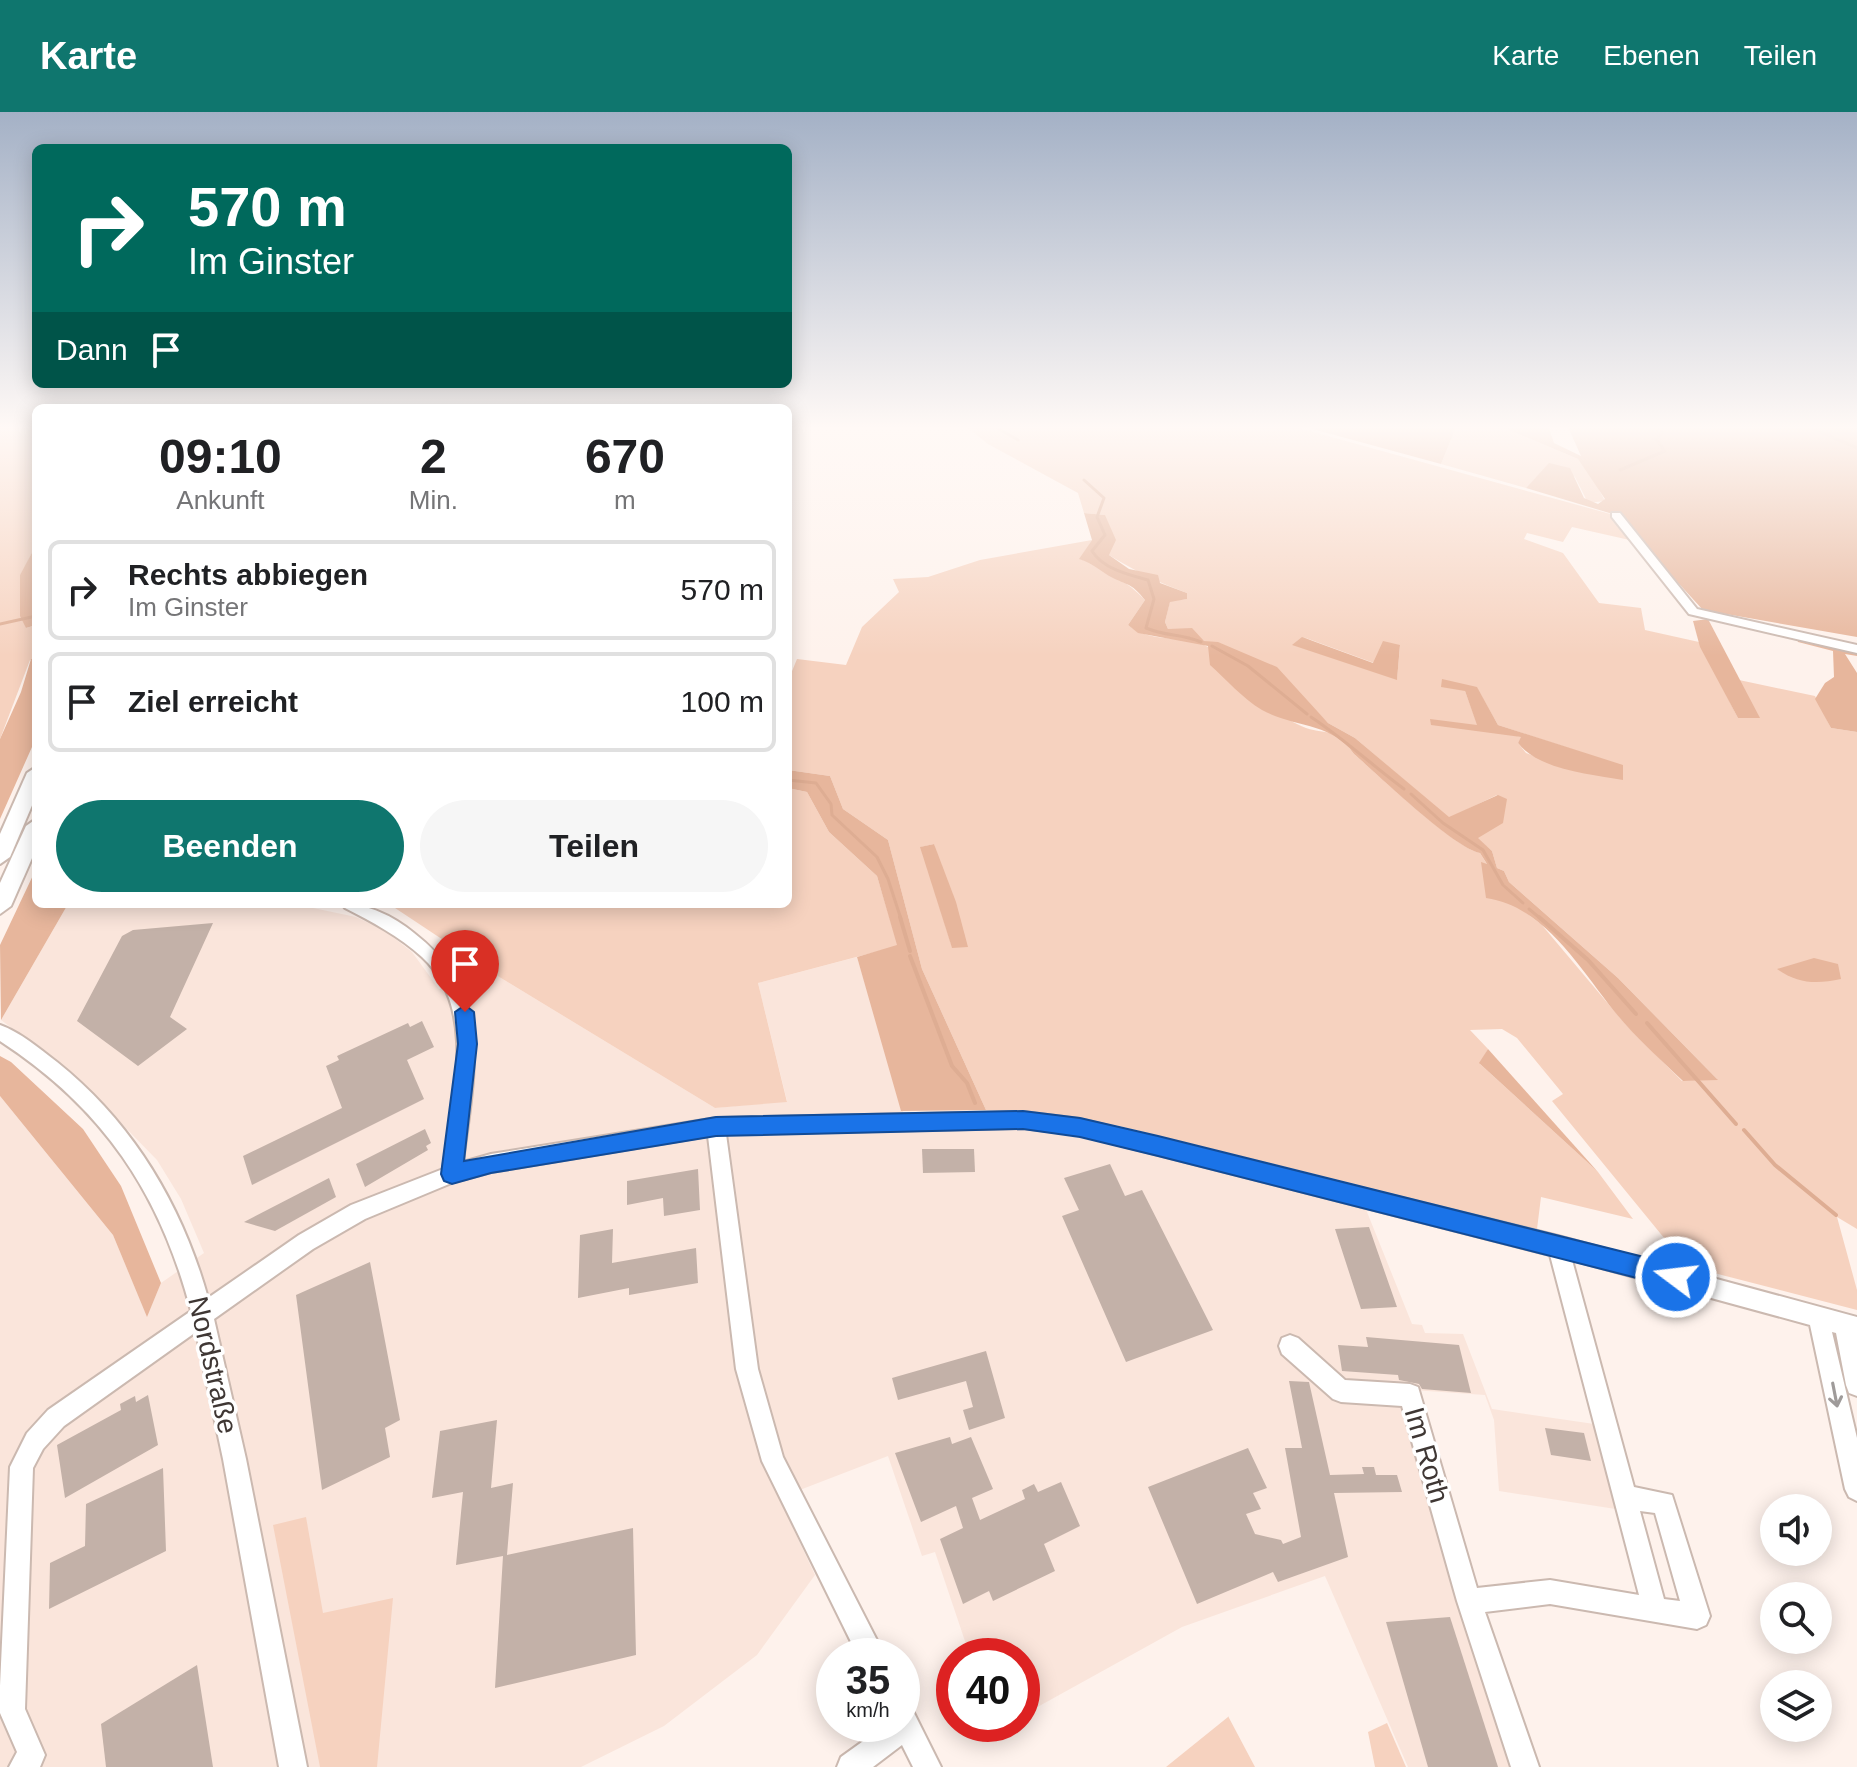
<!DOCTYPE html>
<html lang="de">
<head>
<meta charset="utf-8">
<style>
	body { margin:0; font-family:Arial,sans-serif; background:#f6f6f6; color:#202124; height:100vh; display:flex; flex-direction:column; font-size:30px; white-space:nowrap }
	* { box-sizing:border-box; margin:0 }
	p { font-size:26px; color:#757577 }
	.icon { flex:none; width:44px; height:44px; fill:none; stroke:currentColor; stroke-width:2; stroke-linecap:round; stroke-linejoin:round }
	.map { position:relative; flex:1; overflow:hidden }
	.drawer { position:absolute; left:32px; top:292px; width:760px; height:504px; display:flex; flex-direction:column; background:#fff; border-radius:12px; box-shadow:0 4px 20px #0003 }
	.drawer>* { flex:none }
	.top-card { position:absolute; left:32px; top:32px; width:760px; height:244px; border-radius:12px; box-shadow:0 4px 20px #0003; background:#00695c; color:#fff; overflow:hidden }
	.tools { position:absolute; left:1760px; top:1382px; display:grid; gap:16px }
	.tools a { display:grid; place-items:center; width:72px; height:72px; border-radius:50%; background:#fff; box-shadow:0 4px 20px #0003; font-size:40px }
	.speed { position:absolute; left:816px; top:1526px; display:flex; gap:16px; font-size:40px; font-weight:700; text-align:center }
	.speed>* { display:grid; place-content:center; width:104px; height:104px; border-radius:50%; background:#fff; box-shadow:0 4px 20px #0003; line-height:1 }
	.speed small { font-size:20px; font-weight:400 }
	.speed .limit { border:12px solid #d22; background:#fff; color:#111 }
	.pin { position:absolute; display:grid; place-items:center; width:68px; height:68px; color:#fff; margin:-82px -34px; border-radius:50% 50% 50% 0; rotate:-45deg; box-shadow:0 0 8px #0007 }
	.pin .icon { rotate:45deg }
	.me { position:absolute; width:88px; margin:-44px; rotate:285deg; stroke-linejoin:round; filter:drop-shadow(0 0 6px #0008) }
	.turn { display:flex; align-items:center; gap:28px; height:168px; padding:0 24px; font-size:36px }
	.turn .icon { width:104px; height:104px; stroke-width:2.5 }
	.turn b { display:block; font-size:56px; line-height:68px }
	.then { display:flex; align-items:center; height:76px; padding:0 24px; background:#0003; gap:16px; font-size:30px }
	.eta { display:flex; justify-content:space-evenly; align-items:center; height:136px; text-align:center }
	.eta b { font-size:48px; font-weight:800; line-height:56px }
	.primary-button { display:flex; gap:16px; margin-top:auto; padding:16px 24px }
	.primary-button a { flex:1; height:92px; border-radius:48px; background:#0f766e; color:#fff; font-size:32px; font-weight:800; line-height:92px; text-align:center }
	.primary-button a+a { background:#f6f6f6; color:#202124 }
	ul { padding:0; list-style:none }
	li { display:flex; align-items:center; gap:24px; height:100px; margin:0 16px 12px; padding:0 8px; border:4px solid #e0e0e0; border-radius:12px }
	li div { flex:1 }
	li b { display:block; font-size:30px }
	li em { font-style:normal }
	header { display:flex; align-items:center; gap:48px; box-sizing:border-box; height:112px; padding:0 40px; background:#0f766e; color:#fff }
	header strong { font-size:38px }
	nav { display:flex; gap:44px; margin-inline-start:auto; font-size:28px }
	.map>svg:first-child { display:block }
</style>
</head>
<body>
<header>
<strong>Karte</strong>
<nav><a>Karte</a><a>Ebenen</a><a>Teilen</a></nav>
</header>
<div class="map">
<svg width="1857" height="1655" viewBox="0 0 1857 1655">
	<rect width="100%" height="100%" fill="#fef2ec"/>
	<polygon fill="#fae5db" points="68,792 294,792 356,805 384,818 412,840 439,877 496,863 715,996 787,989 758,871 857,845 908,1016 1025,1016 1118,1033 1365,1095 1412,1212 1422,1213 1425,1221 1463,1222 1492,1297 1601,1313 1622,1398 1499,1379 1494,1308 1485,1283 1398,1277 1515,1655 1408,1655 1325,1464 1182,1515 1023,1603 1022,1544 1000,1544 995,1533 970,1544 935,1440 922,1444 888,1344 779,1386 815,1463 757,1543 664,1614 581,1655 0,1655 0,984 113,1123 147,1204 161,1171 204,1141 181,1087 157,1048 73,962 1,908"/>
	<g fill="#f6d2bf" fill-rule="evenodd">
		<polygon points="0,313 36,313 36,433 20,464 26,516 36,513 36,547 30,548 0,627"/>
		<path d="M964 313H1288L1614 403 1634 429 1572 415 1563 430 1527 421 1524 427 1563 441 1599 491 1641 496 1645 518 1699 530 1738 606H1759L1739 568 1815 584 1831 616 1857 620V1117L1837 1105 1857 1178V1198L1687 1154 1552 989 1563 982 1517 926 1502 917 1470 918 1488 937 1480 952 1598 1060 1633 1107 1541 1085 1537 1117 1119 1014 1024 999 986 998 922 857 888 728 843 697 830 664 788 658V569L797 547 846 553 862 515 899 480 893 467 928 465 980 448 1092 428 1080 447C1100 453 1132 473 1145 488L1128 513C1151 532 1179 522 1204 533 1238 547 1264 596 1297 612 1323 626 1331 610 1354 642 1378 663 1455 736 1480 741L1510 789 1541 812 1626 913 1682 969 1717 967 1618 866 1509 770 1504 759 1497 756 1492 739 1477 726 1497 683 1449 706 1355 626 1328 611 1302 586 1213 532 1168 517 1165 510 1170 489 1187 487V481C1159 471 1133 458 1109 443L1105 403 1084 401 1078 381 988 332ZM1303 525 1374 551 1400 534 1397 567ZM1477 576 1498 613 1608 649 1569 657 1526 641 1518 631 1522 625 1431 608 1478 614 1465 579ZM934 732 952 835 921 735Z"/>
		<polygon points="1457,313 1497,313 1578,347 1588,357 1605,389 1588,391 1575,365 1549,352 1526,376 1441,352"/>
		<polygon points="788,676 807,680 829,720 877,764 898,834 758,871 787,990 715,996 496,863 389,792 788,792"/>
		<polygon points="306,1405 323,1501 393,1486 377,1655 320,1655 273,1413"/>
		<polygon points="1228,1604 1255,1655 1166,1655 1228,1605"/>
		<polygon points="1387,1611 1406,1655 1375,1655 1368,1620"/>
	</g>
	<g fill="#e7b69c">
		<polygon points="1298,313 1457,313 1441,352"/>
		<polygon points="1497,313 1548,313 1554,331 1581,344 1567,313 1857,313 1857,525 1703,498 1616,403 1526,376 1549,351 1570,356 1584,386 1598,392 1605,387 1578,347"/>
		<path d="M1084 401 1105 403 1116 428 1109 443 1129 457 1158 463 1160 471 1187 481V487L1170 490 1165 510 1168 517 1192 516 1204 529 1218 530 1277 555 1328 611 1355 626 1449 705 1498 683 1507 687 1503 711 1478 726 1492 739 1497 756 1504 759 1509 770 1618 866 1718 968 1683 969C1664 951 1643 932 1625 912 1586 868 1550 795 1486 786L1481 750 1487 752 1480 741C1454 736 1378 663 1354 642 1332 610 1294 616 1262 598 1243 587 1226 567 1210 553L1208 534 1138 521 1128 513 1145 488C1132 472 1130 474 1113 466 1101 460 1095 452 1079 447L1092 428Z"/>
		<polygon points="36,433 36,513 26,516 20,504 20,463"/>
		<polygon points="1708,507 1760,606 1738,606 1700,535 1693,509"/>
		<polygon points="1796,524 1857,538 1857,544 1845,542 1857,561 1857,620 1831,616 1815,587 1825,571 1834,565 1833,539 1798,530"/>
		<polygon points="1302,525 1373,551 1383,529 1400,533 1397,568 1292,533"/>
		<polygon points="31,547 36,547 36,626 0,707 0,627 21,580"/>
		<path d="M1442 567 1477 575 1498 613 1623 653V668C1590 662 1539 658 1518 631L1521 625 1431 613 1430 607 1477 613 1465 579 1441 575Z"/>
		<polygon points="788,658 830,664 843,697 888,728 922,857 986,998 901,999 857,845 897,833 877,764 829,720 807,680 788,676"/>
		<polygon points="934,732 956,790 968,835 952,836 920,735"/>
		<polygon points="36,757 36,792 68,792 1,908 0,833"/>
		<path d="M1814 846 1838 852 1841 867C1817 872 1798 872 1777 857Z"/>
		<polygon points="1488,937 1598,1060 1479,951"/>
		<polygon points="0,944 11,950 83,1017 121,1074 161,1171 147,1205 113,1123 0,984"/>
	</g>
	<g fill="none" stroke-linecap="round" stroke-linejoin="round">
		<g stroke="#dead93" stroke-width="3">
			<polyline points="992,313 1018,328"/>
			<polyline points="1804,313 1857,336"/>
			<polyline points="1620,358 1665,339 1656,327 1663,321 1656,313"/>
			<path d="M1084 368 1104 386 1097 405 1105 423 1092 439C1103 457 1129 463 1148 468L1154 487 1146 516C1168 525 1180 521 1201 530"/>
			<polyline points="0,512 36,504"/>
			<polyline points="1212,534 1248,554 1307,602"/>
			<path d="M1311 605C1344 627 1372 653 1404 677"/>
			<polyline points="788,668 816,671 831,692 832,703 877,745 888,767 901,807"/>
			<polyline points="1411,682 1443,711 1483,738 1503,773 1523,791"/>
			<polyline points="1529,797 1541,807"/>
		</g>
		<g stroke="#dead93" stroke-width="4">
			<polyline points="900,805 910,839"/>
			<polyline points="1539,805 1588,848 1636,902"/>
			<polyline points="910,844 952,954 967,971 975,991"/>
			<polyline points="1647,911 1736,1012"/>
			<polyline points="1744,1018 1775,1053 1836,1103"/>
		</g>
	</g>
	<g fill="#c3b1a8">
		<polygon points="213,811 170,905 187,917 138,954 77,909 122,824 133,818"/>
		<polygon points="422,909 434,935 407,948 424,987 252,1073 243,1044 342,996 326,954 339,948 337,944 408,911 410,915"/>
		<polygon points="425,1017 431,1031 426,1034 428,1038 365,1075 356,1052"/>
		<polygon points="922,1037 974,1037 975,1060 923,1061"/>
		<polygon points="1110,1052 1125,1084 1142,1078 1213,1218 1126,1250 1062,1104 1079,1098 1064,1066"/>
		<polygon points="698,1057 700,1098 664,1104 663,1086 627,1093 627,1069"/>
		<polygon points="329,1066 336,1085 275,1119 244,1110"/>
		<polygon points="1369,1115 1377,1138 1397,1195 1361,1197 1335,1117"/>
		<polygon points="613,1117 612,1151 696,1136 698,1171 629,1183 629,1176 578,1186 580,1123"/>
		<polygon points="370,1150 400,1308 385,1316 390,1345 322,1378 296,1183"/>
		<polygon points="1366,1225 1459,1233 1471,1281 1422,1277 1419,1272 1399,1268 1398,1263 1342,1259 1338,1233 1368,1235"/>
		<polygon points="986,1239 1005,1306 969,1318 963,1298 973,1295 966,1269 898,1288 892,1266"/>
		<polygon points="1289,1269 1309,1270 1330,1363 1364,1362 1362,1355 1374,1355 1376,1363 1397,1363 1402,1380 1334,1381 1348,1445 1278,1470 1273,1460 1197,1492 1148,1375 1248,1336 1267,1376 1253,1381 1261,1397 1246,1402 1255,1422 1281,1428 1283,1432 1301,1425 1285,1336 1302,1336"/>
		<polygon points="148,1283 158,1333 65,1386 57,1333 121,1298 120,1292 135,1284 136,1290"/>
		<polygon points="497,1308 491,1376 513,1371 507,1443 633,1416 636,1543 495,1576 503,1444 456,1453 463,1380 432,1386 440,1319"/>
		<polygon points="1545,1316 1584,1321 1591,1349 1551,1343"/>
		<polygon points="950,1325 952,1332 971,1325 993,1377 972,1386 980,1408 1025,1387 1022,1378 1034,1372 1038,1380 1061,1370 1080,1414 1044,1432 1055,1459 993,1489 989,1479 963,1492 940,1427 963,1416 956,1394 921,1410 895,1341"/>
		<polygon points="163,1356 166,1439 49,1497 50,1451 85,1434 86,1392"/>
		<polygon points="1450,1505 1498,1655 1428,1655 1386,1510"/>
		<polygon points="197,1553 213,1655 106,1655 101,1612"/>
	</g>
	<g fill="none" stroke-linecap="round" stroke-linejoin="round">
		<defs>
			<g id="minor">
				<polygon points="1612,401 1620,401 1697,497 1857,533 1857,541 1689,502 1612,405"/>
				<path d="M342 792C369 792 393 804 414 821 495 884 474 961 463 1050L491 1042 716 1006 1023 1000 1080 1007 1558 1124 1857 1205V1284L1849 1281 1846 1273 1836 1221 1832 1220 1857 1326V1389L1849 1385 1845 1377 1810 1213 1572 1148 1634 1375 1672 1383 1710 1504 1706 1513 1697 1517 1550 1492 1485 1500 1539 1655H1511L1457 1489 1402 1294 1341 1290 1333 1287 1282 1242 1279 1234 1282 1226 1290 1223 1298 1226 1345 1268 1410 1272 1418 1275 1477 1476 1550 1468 1639 1483 1550 1143 1080 1023 1023 1016 726 1022 758 1257 783 1345 885 1544H858L762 1349 736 1257 708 1024 491 1060 454 1070 365 1107 313 1137 214 1207 246 1347 307 1655H279L223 1347 196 1220 64 1314 43 1337 33 1356 25 1597 45 1643 40 1655H9L17 1640 0 1601V1574L10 1355 27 1321 48 1298 191 1199C160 1081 103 996 0 929V913C20 920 40 937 57 950 133 1011 182 1093 208 1186L299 1123 351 1093 443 1057C452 991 479 897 422 845 399 824 372 810 345 796ZM1640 1399 1655 1401 1680 1489 1664 1487Z"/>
				<polygon points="903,1593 912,1597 941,1655 913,1655 902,1633 873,1655 837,1655 841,1645 887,1612 902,1612"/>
			</g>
			<g id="highway">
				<polygon points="36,655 36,684 10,745 0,752 0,722 27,661"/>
				<polygon points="36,707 36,737 11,794 0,802 0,771 26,714"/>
			</g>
		</defs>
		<use href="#minor" stroke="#cbb9b0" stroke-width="4"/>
		<use href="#highway" stroke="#cbb9b0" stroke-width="4"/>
		<use href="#minor" fill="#fff" fill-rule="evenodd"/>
		<use href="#highway" fill="#fff" fill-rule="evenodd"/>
	</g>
	<defs><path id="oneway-shaft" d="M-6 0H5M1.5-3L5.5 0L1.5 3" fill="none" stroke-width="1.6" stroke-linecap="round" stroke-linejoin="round" transform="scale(2)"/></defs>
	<use stroke="#9f9b9a" href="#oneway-shaft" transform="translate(1835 1283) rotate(79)"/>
	<linearGradient id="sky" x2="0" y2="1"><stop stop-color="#a4b1c6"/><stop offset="0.58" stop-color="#fff9f6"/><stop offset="1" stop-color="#fff9f6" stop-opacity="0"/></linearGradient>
	<rect width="1857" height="544" fill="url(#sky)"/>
	<polygon fill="#1a73e8" stroke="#114b97" stroke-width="2" points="465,893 474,900 477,932 464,1049 716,1005 1023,999 1080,1006 1158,1024 1676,1153 1684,1157 1687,1165 1684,1173 1676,1176 1158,1044 1080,1025 1023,1017 716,1024 491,1061 452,1072 444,1069 441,1062 458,932 455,900"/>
	<g text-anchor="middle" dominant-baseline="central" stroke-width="7" stroke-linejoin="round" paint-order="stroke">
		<g font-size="28" fill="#3f3734" stroke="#fff">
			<text transform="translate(213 1253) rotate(77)">Nordstraße</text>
			<text transform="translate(1427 1343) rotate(74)">Im Roth</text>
		</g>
	</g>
</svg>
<div class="tools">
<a><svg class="icon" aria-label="sound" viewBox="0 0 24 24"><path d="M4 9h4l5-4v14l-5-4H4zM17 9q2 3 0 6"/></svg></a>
<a><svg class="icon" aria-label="search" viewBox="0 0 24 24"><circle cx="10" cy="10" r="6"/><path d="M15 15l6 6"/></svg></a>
<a><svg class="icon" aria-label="layers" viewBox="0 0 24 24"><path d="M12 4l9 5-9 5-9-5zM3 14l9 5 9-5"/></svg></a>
</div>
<div class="speed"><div>35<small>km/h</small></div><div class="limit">40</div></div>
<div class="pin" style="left:465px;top:900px;background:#d93025"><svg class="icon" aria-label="arrive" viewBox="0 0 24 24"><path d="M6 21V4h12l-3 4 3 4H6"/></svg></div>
<svg class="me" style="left:1676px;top:1165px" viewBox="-20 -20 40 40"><circle r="17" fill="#1a73e8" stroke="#fff" stroke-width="3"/><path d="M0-11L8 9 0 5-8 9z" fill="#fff"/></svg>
<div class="top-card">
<div class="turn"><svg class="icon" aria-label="right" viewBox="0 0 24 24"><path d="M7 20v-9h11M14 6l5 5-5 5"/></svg><div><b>570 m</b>Im Ginster</div></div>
<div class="then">Dann<svg class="icon" aria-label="arrive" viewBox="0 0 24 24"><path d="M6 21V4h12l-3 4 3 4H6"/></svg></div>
</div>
<section class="drawer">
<div class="eta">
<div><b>09:10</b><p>Ankunft</p></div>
<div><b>2</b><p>Min.</p></div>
<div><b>670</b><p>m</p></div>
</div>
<ul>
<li><svg class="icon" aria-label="right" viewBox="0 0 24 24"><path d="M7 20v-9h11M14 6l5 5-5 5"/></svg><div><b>Rechts abbiegen</b><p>Im Ginster</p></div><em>570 m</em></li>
<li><svg class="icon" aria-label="arrive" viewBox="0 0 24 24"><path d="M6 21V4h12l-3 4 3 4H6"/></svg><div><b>Ziel erreicht</b></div><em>100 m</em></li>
</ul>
<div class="primary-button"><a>Beenden</a><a>Teilen</a></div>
</section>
</div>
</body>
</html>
